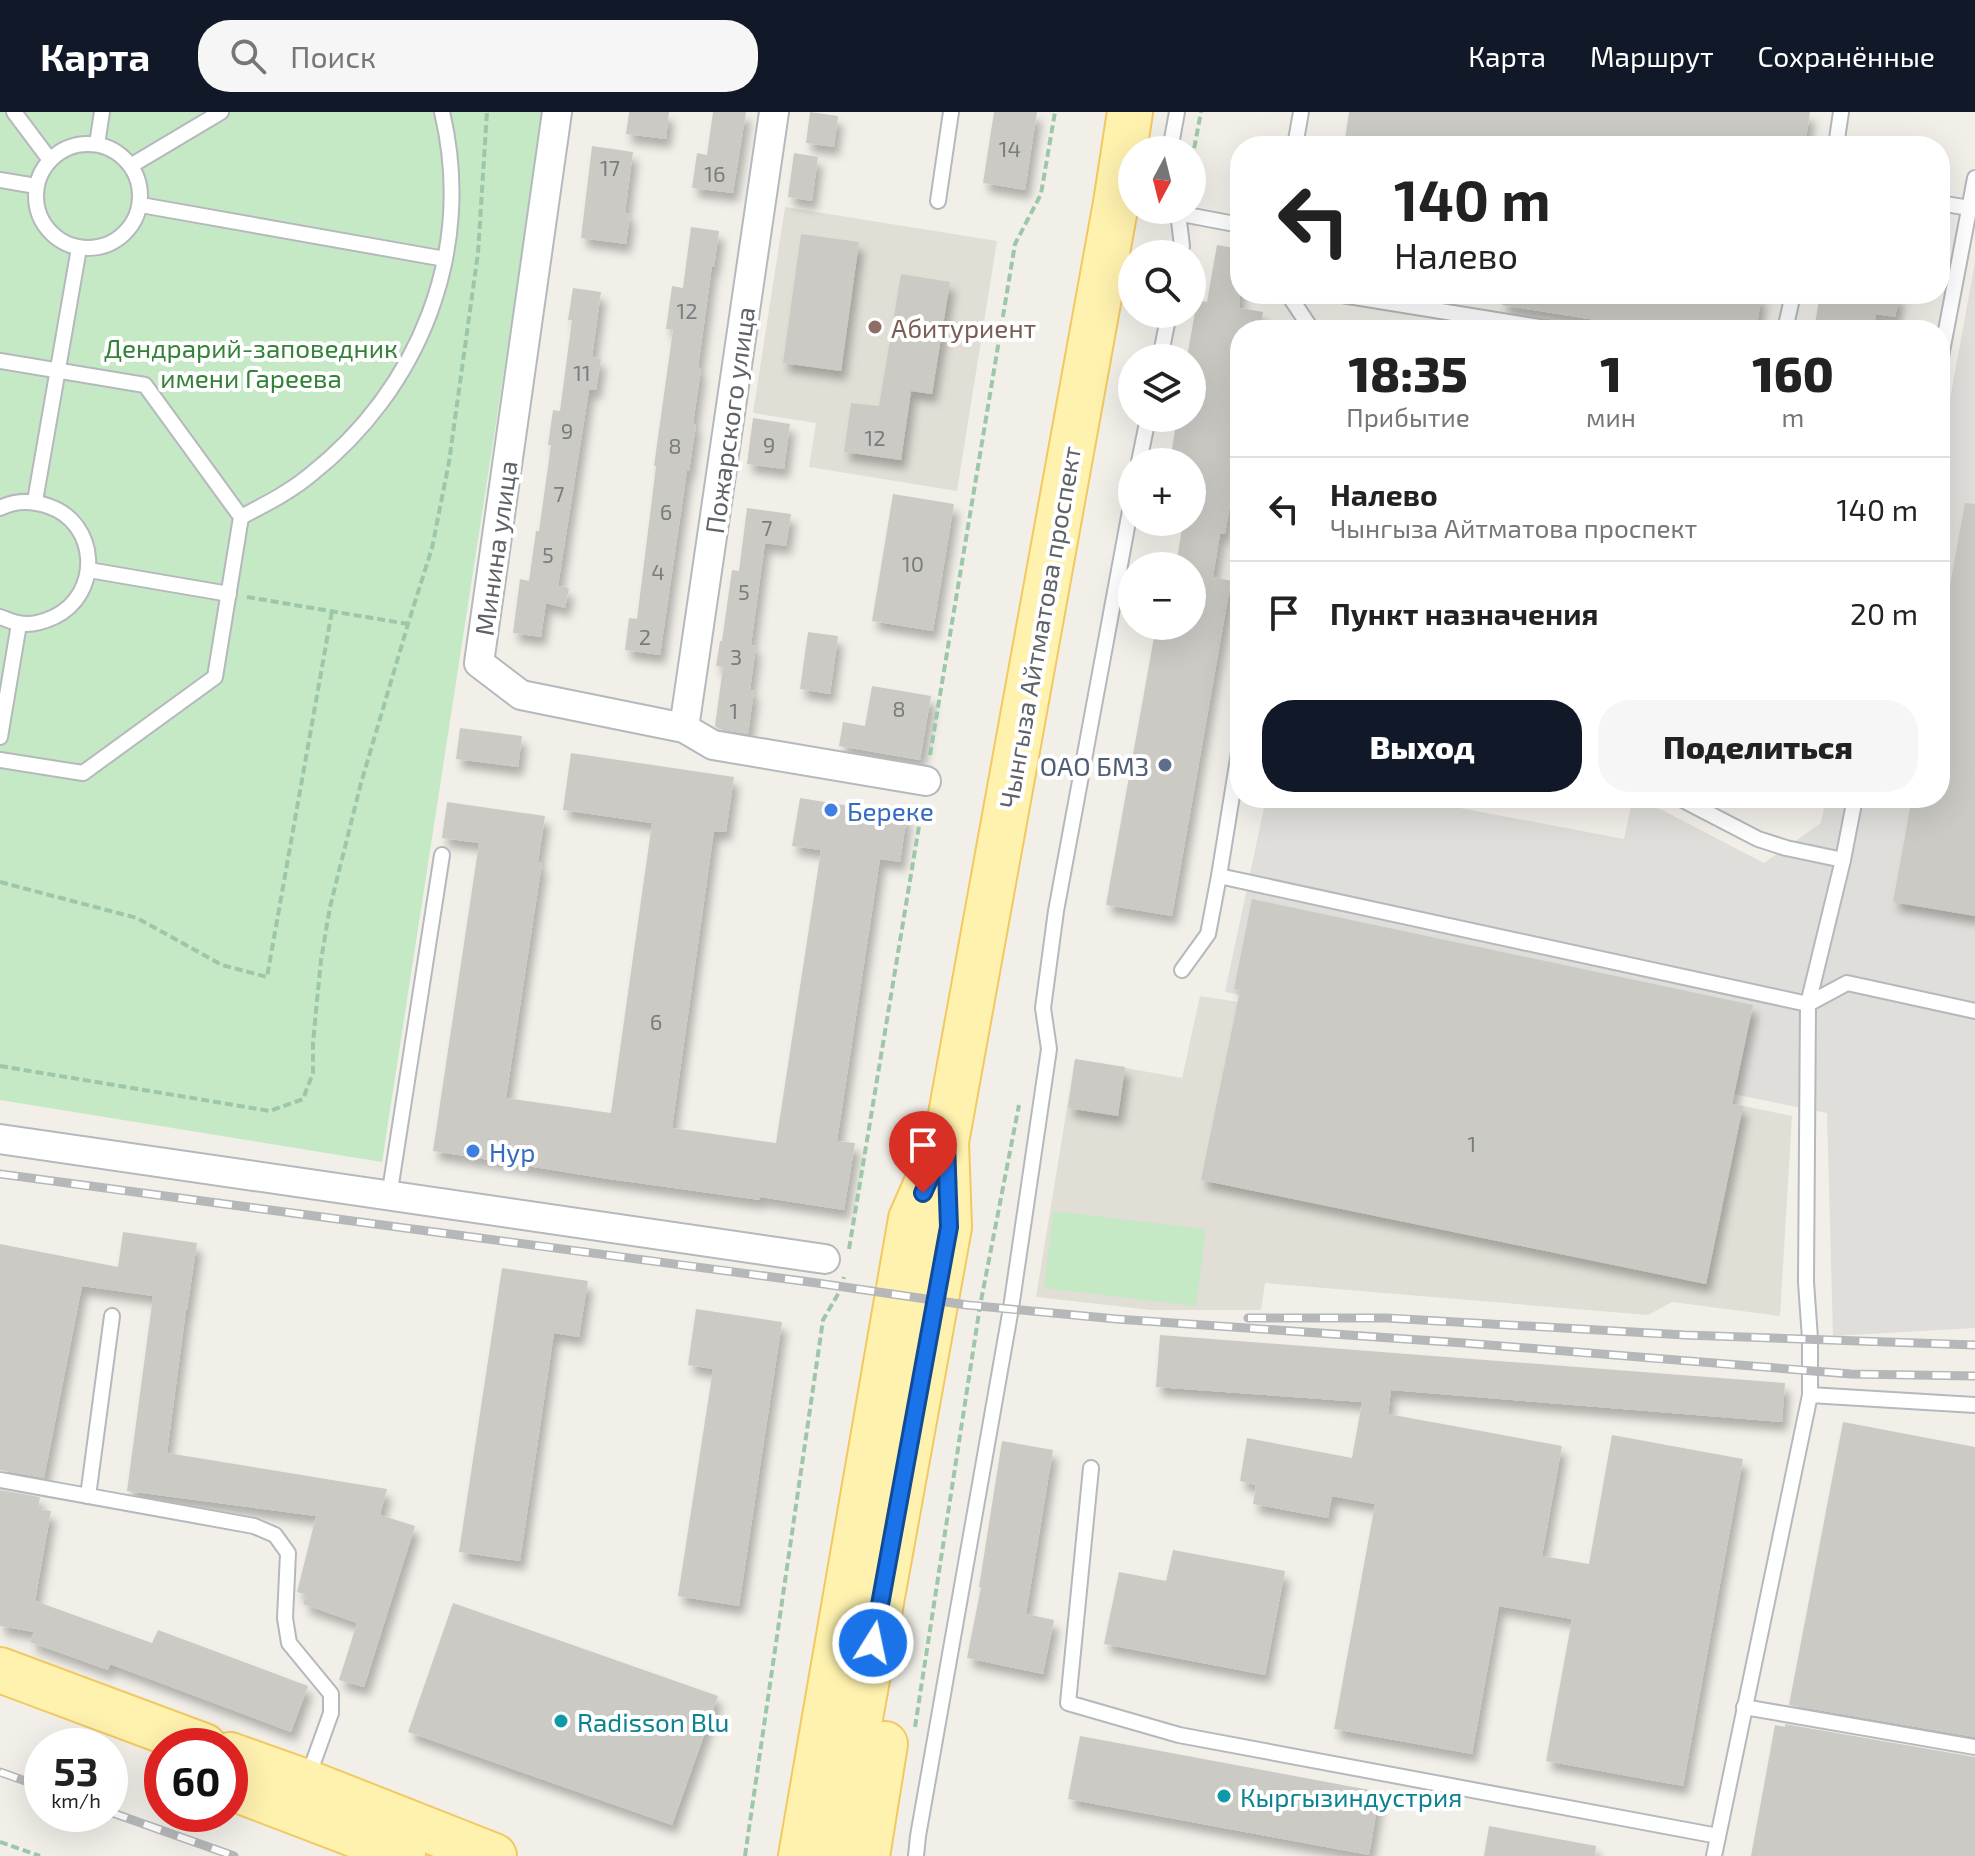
<!DOCTYPE html>
<html lang="ru">
<head>
<meta charset="utf-8">
<style>
	body { margin:0; font-family:"Exo 2",sans-serif; background:#f6f6f6; color:#222; height:100vh; display:flex; flex-direction:column; font-size:30px; white-space:nowrap }
	* { box-sizing:border-box; margin:0 }
	p { font-size:26px; color:#767676 }
	.icon { flex:none; width:44px; height:44px; fill:none; stroke:currentColor; stroke-width:2; stroke-linecap:round; stroke-linejoin:round }
	.map { position:relative; flex:1; overflow:hidden }
	.panel { position:absolute; left:1230px; top:208px; width:720px; height:488px; display:flex; flex-direction:column; background:#fff; border-radius:32px; box-shadow:0 8px 32px #0002 }
	.panel>* { flex:none }
	.banner { position:absolute; left:1230px; top:24px; width:720px; height:168px; border-radius:32px; box-shadow:0 8px 32px #0002; background:#fff; color:#222; overflow:hidden }
	.needle { width:52px; rotate:187deg }
	.buttons { position:absolute; left:1118px; top:24px; display:grid; gap:16px }
	.buttons a { display:grid; place-items:center; width:88px; height:88px; border-radius:50%; background:#fff; box-shadow:0 8px 32px #0002; font-size:40px }
	.speed { position:absolute; left:24px; top:1616px; display:flex; gap:16px; font-size:40px; font-weight:700; text-align:center }
	.speed>* { display:grid; place-content:center; width:104px; height:104px; border-radius:50%; background:#fff; box-shadow:0 8px 32px #0002; line-height:1 }
	.speed small { font-size:20px; font-weight:400 }
	.speed .limit { border:12px solid #d22; background:#fff; color:#111 }
	.pin { position:absolute; display:grid; place-items:center; width:68px; height:68px; color:#fff; margin:-82px -34px; border-radius:50% 50% 50% 0; rotate:-45deg; box-shadow:0 0 8px #0007 }
	.pin .icon { rotate:45deg }
	.me { position:absolute; width:88px; margin:-44px; rotate:10deg; stroke-linejoin:round; filter:drop-shadow(0 0 6px #0008) }
	.turn { display:flex; align-items:center; gap:28px; height:168px; padding:0 32px; font-size:36px }
	.turn .icon { width:104px; height:104px; stroke-width:2.5 }
	.turn b { display:block; font-size:56px; line-height:68px }
	.eta { display:flex; justify-content:space-evenly; align-items:center; height:136px; text-align:center }
	.eta b { font-size:48px; font-weight:800; line-height:56px }
	.button { display:flex; gap:16px; margin-top:auto; padding:16px 32px }
	.button a { flex:1; height:92px; border-radius:32px; background:#111827; color:#fff; font-size:32px; font-weight:800; line-height:92px; text-align:center }
	.button a+a { background:#f6f6f6; color:#222 }
	ul { padding:0; list-style:none }
	li { display:flex; align-items:center; gap:24px; height:104px; padding:0 32px; border-top:2px solid #e0e0e0 }
	li div { flex:1 }
	li b { display:block; font-size:30px }
	li em { font-style:normal }
	header { display:flex; align-items:center; gap:48px; box-sizing:border-box; height:112px; padding:0 40px; background:#111827; color:#fff }
	header strong { font-size:38px }
	nav { display:flex; gap:44px; margin-inline-start:auto; font-size:28px }
	.search { width:560px; height:72px; background:#f6f6f6; display:flex; align-items:center; gap:20px; box-sizing:border-box; padding:0 28px; border-radius:32px; color:#767676; font-size:30px }
	.map>svg:first-child { display:block }
</style>
</head>
<body>
<header>
<strong>Карта</strong>
<div class="search"><svg class="icon" aria-label="search" viewBox="0 0 24 24"><circle cx="10" cy="10" r="6"/><path d="M15 15l6 6"/></svg>Поиск</div>
<nav><a>Карта</a><a>Маршрут</a><a>Сохранённые</a></nav>
</header>
<div class="map">
<svg width="1975" height="1744" viewBox="0 0 1975 1744">
	<defs>
		<filter id="shadow"><feDropShadow dx="5" dy="9" stdDeviation="4" flood-color="#0004"/></filter>
	</defs>
	<rect width="100%" height="100%" fill="#f1efe8"/>
	<polygon fill="#e0deda" points="1975,150 1975,1216 1833,1224 1827,1001 1225,880 1266,686 1407,686 1624,727 1632,689 1662,698 1764,751 1821,711 1826,686 1940,686 1940,342"/>
	<g fill="#e1ded6">
		<polygon points="785,95 997,129 957,379 809,355 816,311 753,301"/>
		<polygon points="1200,884 1238,890 1792,1004 1780,1204 1672,1190 1648,1203 1265,1171 1261,1198 1152,1198 1036,1185 1075,947 1182,966"/>
	</g>
	<g fill="#c5e8c5">
		<polygon points="0,0 544,0 382,1050 0,988"/>
		<polygon points="1053,1099 1206,1117 1196,1194 1044,1176"/>
	</g>
	<g fill="#cccac5" filter="url(#shadow)">
		<polygon points="629,0 669,0 666,27 626,22"/>
		<polygon points="713,0 746,0 733,81 692,76 697,41 707,43"/>
		<polygon points="810,0 838,4 834,35 806,31"/>
		<polygon points="994,0 1037,0 1025,78 983,71"/>
		<polygon points="1349,0 1810,0 1805,34 1547,34 1489,25 1488,34 1344,34"/>
		<polygon points="592,34 633,40 625,101 630,102 626,132 581,126"/>
		<polygon points="794,41 818,45 812,89 788,85"/>
		<polygon points="691,115 719,119 714,155 712,154 698,256 701,257 693,312 696,313 689,359 687,359 660,543 625,538 629,506 637,507 649,411 656,354 654,354 673,218 666,217 672,174 683,176"/>
		<polygon points="801,122 859,130 841,259 783,251"/>
		<polygon points="1217,133 1240,137 1240,196 1263,200 1260,218 1240,218 1240,335 1225,422 1220,422 1213,465 1231,469 1172,804 1106,793 1156,514 1192,514 1192,454 1176,454 1183,410 1192,410 1192,350 1170,350 1177,306 1192,306 1192,246 1187,246 1197,188 1207,190"/>
		<polygon points="901,162 950,170 932,282 911,279 901,348 844,340 851,291 879,294"/>
		<polygon points="573,176 601,180 592,245 601,247 596,278 589,278 558,474 569,476 565,496 546,491 541,525 513,521 520,467 529,469 536,419 539,419 551,333 548,333 553,298 560,299 572,208 568,208"/>
		<polygon points="1503,182 1762,182 1756,218 1659,218 1502,193"/>
		<polygon points="1820,182 1900,182 1895,205 1876,202 1873,218 1814,218"/>
		<polygon points="753,306 790,312 784,357 747,352"/>
		<polygon points="893,382 954,392 933,519 872,509"/>
		<polygon points="1965,391 1975,392 1975,804 1893,790 1912,686 1940,686 1940,528"/>
		<polygon points="747,396 791,402 786,434 765,431 751,533 756,534 750,578 754,579 748,622 719,617 715,614 723,555 716,554 720,529 722,529 732,458 739,459"/>
		<polygon points="808,520 838,524 830,582 800,577"/>
		<polygon points="872,574 931,584 920,648 839,634 843,610 865,614"/>
		<polygon points="460,616 522,624 518,655 456,647"/>
		<polygon points="571,641 734,665 726,720 714,719 672,1016 776,1031 821,738 792,734 800,686 907,703 900,750 880,747 837,1029 855,1031 844,1098 760,1085 760,1088 602,1066 433,1039 479,731 442,726 447,690 545,704 538,750 542,751 506,986 611,1001 652,711 563,698"/>
		<polygon points="1252,787 1753,893 1732,992 1743,994 1706,1172 1201,1068 1240,878 1234,877"/>
		<polygon points="1075,947 1125,955 1118,1004 1068,996"/>
		<polygon points="123,1120 197,1131 187,1198 186,1198 167,1341 387,1377 380,1403 415,1414 364,1575 339,1568 357,1511 303,1492 307,1483 297,1480 316,1404 127,1379 153,1184 82,1174 44,1366 0,1358 0,1132 118,1155"/>
		<polygon points="502,1156 588,1169 579,1225 554,1221 520,1449 459,1440"/>
		<polygon points="696,1197 782,1210 739,1494 678,1484 713,1257 688,1253"/>
		<polygon points="1160,1223 1785,1271 1782,1310 1391,1278 1388,1302 1562,1334 1542,1444 1589,1452 1612,1323 1743,1347 1683,1674 1546,1649 1572,1507 1499,1494 1472,1642 1334,1617 1375,1392 1332,1384 1328,1406 1253,1392 1256,1373 1240,1369 1247,1326 1352,1346 1362,1290 1156,1275"/>
		<polygon points="1843,1310 1975,1335 1975,1625 1789,1593"/>
		<polygon points="1002,1329 1053,1338 1026,1502 1054,1508 1043,1562 967,1546 981,1475 979,1475"/>
		<polygon points="0,1378 40,1385 38,1397 51,1399 35,1489 152,1531 158,1518 308,1574 291,1620 110,1552 108,1558 30,1530 34,1520 0,1514"/>
		<polygon points="1173,1438 1285,1459 1265,1563 1104,1532 1119,1460 1166,1469"/>
		<polygon points="453,1491 718,1584 672,1713 408,1620"/>
		<polygon points="1785,1612 1975,1645 1975,1744 1751,1744 1775,1613 1785,1615"/>
		<polygon points="1080,1624 1380,1680 1369,1743 1068,1687"/>
		<polygon points="1489,1714 1596,1734 1595,1744 1484,1744"/>
	</g>
	<g fill="none" stroke-linecap="round" stroke-linejoin="round">
		<defs>
			<g id="lane">
				<polyline points="14,0 50,48"/>
				<circle cx="88" cy="84" r="52"/>
				<polyline points="97,32 102,0"/>
				<polyline points="1295,34 1301,0"/>
				<polyline points="1836,34 1841,0"/>
				<polyline points="1170,38 1177,0"/>
				<polyline points="132,53 221,0"/>
				<polyline points="0,68 36,74"/>
				<polyline points="938,89 951,0"/>
				<polyline points="1940,91 1969,96"/>
				<polyline points="141,93 445,147"/>
				<polyline points="1161,98 1240,113"/>
				<polyline points="1178,101 1182,134 1180,142"/>
				<polyline points="1288,182 1312,218"/>
				<polyline points="1336,182 1558,218"/>
				<polyline points="1785,218 1793,182"/>
				<polyline points="1160,246 1169,202"/>
				<polyline points="0,249 145,273 241,405 215,565 83,661 0,648"/>
				<polyline points="1940,250 1975,66"/>
				<polyline points="1139,350 1148,306"/>
				<polyline points="35,389 79,136"/>
				<path d="M0 396C16 388 31 388 48 394 99 411 102 482 54 505 43 510 30 514 18 511 12 510 6 507 0 505"/>
				<path d="M241 405C264 393 288 381 309 364 420 277 475 139 442 0"/>
				<polyline points="89,458 229,482"/>
				<polyline points="0,625 19,512"/>
				<polyline points="1679,686 1758,727 1786,736 1843,748"/>
				<polyline points="1219,764 1808,892 1847,871 1975,899"/>
				<polyline points="1182,858 1208,822 1219,764 1240,634"/>
				<polyline points="389,1085 442,743"/>
				<polyline points="1810,1283 1975,1293"/>
				<polyline points="1091,1356 1068,1591 1179,1623 1718,1724"/>
				<polyline points="0,1368 254,1414 275,1423 288,1441 285,1506 289,1531 331,1582 331,1601 308,1665"/>
				<polyline points="88,1384 112,1204"/>
				<polyline points="1744,1595 1975,1635"/>
				<polyline points="916,1744 918,1724 1011,1196 1049,937 1043,896 1056,799 1132,388"/>
				<polyline points="1714,1744 1810,1283 1810,1227 1806,1170 1808,892 1843,748 1855,686"/>
			</g>
			<g id="street">
				<polyline points="557,0 479,551 521,583 684,616 713,633 926,669"/>
				<polyline points="684,616 774,0"/>
				<polyline points="0,1027 825,1147"/>
			</g>
			<g id="primary">
				<polyline points="0,1558 204,1634"/>
				<polyline points="230,1643 306,1670 494,1744"/>
				<polyline points="230,1675 403,1741"/>
				<polyline points="801,1744 911,1107 941,1039"/>
				<polyline points="835,1744 949,1115 946,1030 1116,91 1130,0"/>
				<polyline points="867,1744 885,1632"/>
			</g>
		</defs>
		<use href="#lane" stroke="#b5b8bc" stroke-width="18"/>
		<use href="#street" stroke="#b5b8bc" stroke-width="32"/>
		<use href="#primary" stroke="#f2c960" stroke-width="48"/>
		<g stroke="#9cc7a9" stroke-width="4" stroke-dasharray="8 4" stroke-linecap="butt">
			<polyline points="1192,48 1201,0"/>
			<polyline points="247,485 408,512"/>
			<polyline points="930,643 1015,132 1041,82 1055,0"/>
			<polyline points="0,770 137,806 222,853 267,865 332,499"/>
			<polyline points="0,954 270,999 303,987 313,961 313,931 316,899 321,848 330,795 361,671 408,512 432,436 449,350 478,141 487,0"/>
			<polyline points="849,1137 922,696"/>
			<polyline points="915,1615 980,1194 1019,993"/>
			<polyline points="0,1730 40,1744"/>
			<polyline points="745,1744 823,1208 842,1175 844,1165"/>
		</g>
		<use href="#lane" stroke="#fff" stroke-width="14"/>
		<use href="#street" stroke="#fff" stroke-width="28"/>
		<use href="#primary" stroke="#fff2af" stroke-width="44"/>
		<defs>
			<g id="rail">
				<polyline points="0,1062 817,1171 967,1193 1116,1207 1464,1231 1851,1262 1975,1264"/>
				<polyline points="1248,1206 1386,1206 1685,1223 1975,1233"/>
				<polyline points="0,1660 42,1675"/>
				<polyline points="110,1700 234,1744"/>
			</g>
		</defs>
		<use href="#rail" stroke="#b6b7b8" stroke-width="9"/>
		<use href="#rail" stroke="#fff" stroke-width="6" stroke-dasharray="18" stroke-linecap="butt"/>
	</g>
	<g fill="none" stroke-linecap="round" stroke-linejoin="round">
		<defs>
			<polyline id="route" points="873,1531 949,1115 946,1030 923,1081"/>
		</defs>
		<use href="#route" stroke="#114b97" stroke-width="20"/>
		<use href="#route" stroke="#1a73e8" stroke-width="14"/>
	</g>
	<circle fill="#8d6e63" stroke="#fff" stroke-width="3" cx="875" cy="215" r="8"/>
	<circle fill="#5c6f8a" stroke="#fff" stroke-width="3" cx="1165" cy="653" r="8"/>
	<g fill="#3f7fe0" stroke="#fff" stroke-width="3">
		<circle cx="831" cy="698" r="8"/>
		<circle cx="473" cy="1039" r="8"/>
	</g>
	<g fill="#0f9aa8" stroke="#fff" stroke-width="3">
		<circle cx="561" cy="1609" r="8"/>
		<circle cx="1224" cy="1684" r="8"/>
	</g>
	<g text-anchor="middle" dominant-baseline="central" stroke-width="8" stroke-linejoin="round" paint-order="stroke">
		<g font-size="22" fill="#7a7d7f">
			<text x="1010" y="36">14</text>
			<text x="610" y="55">17</text>
			<text x="715" y="61">16</text>
			<text x="687" y="198">12</text>
			<text x="582" y="260">11</text>
			<text x="567" y="318">9</text>
			<text x="875" y="325">12</text>
			<text x="769" y="332">9</text>
			<text x="675" y="333">8</text>
			<text x="559" y="381">7</text>
			<text x="666" y="399">6</text>
			<text x="767" y="415">7</text>
			<text x="548" y="442">5</text>
			<text x="913" y="451">10</text>
			<text x="658" y="459">4</text>
			<text x="744" y="479">5</text>
			<text x="645" y="524">2</text>
			<text x="736" y="544">3</text>
			<text x="899" y="596">8</text>
			<text x="734" y="598">1</text>
			<text x="656" y="909">6</text>
			<text x="1472" y="1031">1</text>
		</g>
		<g font-size="26" fill="#785e54" stroke="#fff" text-anchor="start">
			<text x="891" y="215">Абитуриент</text>
		</g>
		<g font-size="26" fill="#348238" stroke="#fff">
			<text x="251" y="235">Дендрарий-заповедник<tspan x="251" dy="30">имени Гареева</tspan></text>
		</g>
		<g font-size="26" fill="#5f6368" stroke="#fff">
			<text transform="translate(729 308) rotate(-82)">Пожарского улица</text>
			<text transform="translate(495 436) rotate(-82)">Минина улица</text>
			<text transform="translate(1039 515) rotate(-80)">Чынгыза Айтматова проспект</text>
		</g>
		<g font-size="26" fill="#4e5e75" stroke="#fff" text-anchor="end">
			<text x="1149" y="653">ОАО БМЗ</text>
		</g>
		<g font-size="26" fill="#366cbe" stroke="#fff" text-anchor="start">
			<text x="847" y="698">Береке</text>
			<text x="489" y="1039">Нур</text>
		</g>
		<g font-size="26" fill="#0d838f" stroke="#fff" text-anchor="start">
			<text x="577" y="1609">Radisson Blu</text>
			<text x="1240" y="1684">Кыргызиндустрия</text>
		</g>
	</g>
</svg>
<div class="buttons">
<a><svg class="needle" viewBox="-14 -14 28 28"><path d="M0-13l5 13h-10z" fill="#e53935"/><path d="M0 13l5-13h-10z" fill="#767676"/></svg></a>
<a><svg class="icon" aria-label="search" viewBox="0 0 24 24"><circle cx="10" cy="10" r="6"/><path d="M15 15l6 6"/></svg></a>
<a><svg class="icon" aria-label="layers" viewBox="0 0 24 24"><path d="M12 4l9 5-9 5-9-5zM3 14l9 5 9-5"/></svg></a>
<a>+</a>
<a>−</a>
</div>
<div class="speed"><div>53<small>km/h</small></div><div class="limit">60</div></div>
<div class="pin" style="left:923px;top:1081px;background:#d93025"><svg class="icon" aria-label="arrive" viewBox="0 0 24 24"><path d="M6 21V4h12l-3 4 3 4H6"/></svg></div>
<svg class="me" style="left:873px;top:1531px" viewBox="-20 -20 40 40"><circle r="17" fill="#1a73e8" stroke="#fff" stroke-width="3"/><path d="M0-11L8 9 0 5-8 9z" fill="#fff"/></svg>
<div class="banner">
<div class="turn"><svg class="icon" aria-label="left" viewBox="0 0 24 24"><path d="M17 20v-9H6M10 6l-5 5 5 5"/></svg><div><b>140 m</b>Налево</div></div>
</div>
<section class="panel">
<div class="eta">
<div><b>18:35</b><p>Прибытие</p></div>
<div><b>1</b><p>мин</p></div>
<div><b>160</b><p>m</p></div>
</div>
<ul>
<li><svg class="icon" aria-label="left" viewBox="0 0 24 24"><path d="M17 20v-9H6M10 6l-5 5 5 5"/></svg><div><b>Налево</b><p>Чынгыза Айтматова проспект</p></div><em>140 m</em></li>
<li><svg class="icon" aria-label="arrive" viewBox="0 0 24 24"><path d="M6 21V4h12l-3 4 3 4H6"/></svg><div><b>Пункт назначения</b></div><em>20 m</em></li>
</ul>
<div class="button"><a>Выход</a><a>Поделиться</a></div>
</section>
</div>
</body>
</html>
